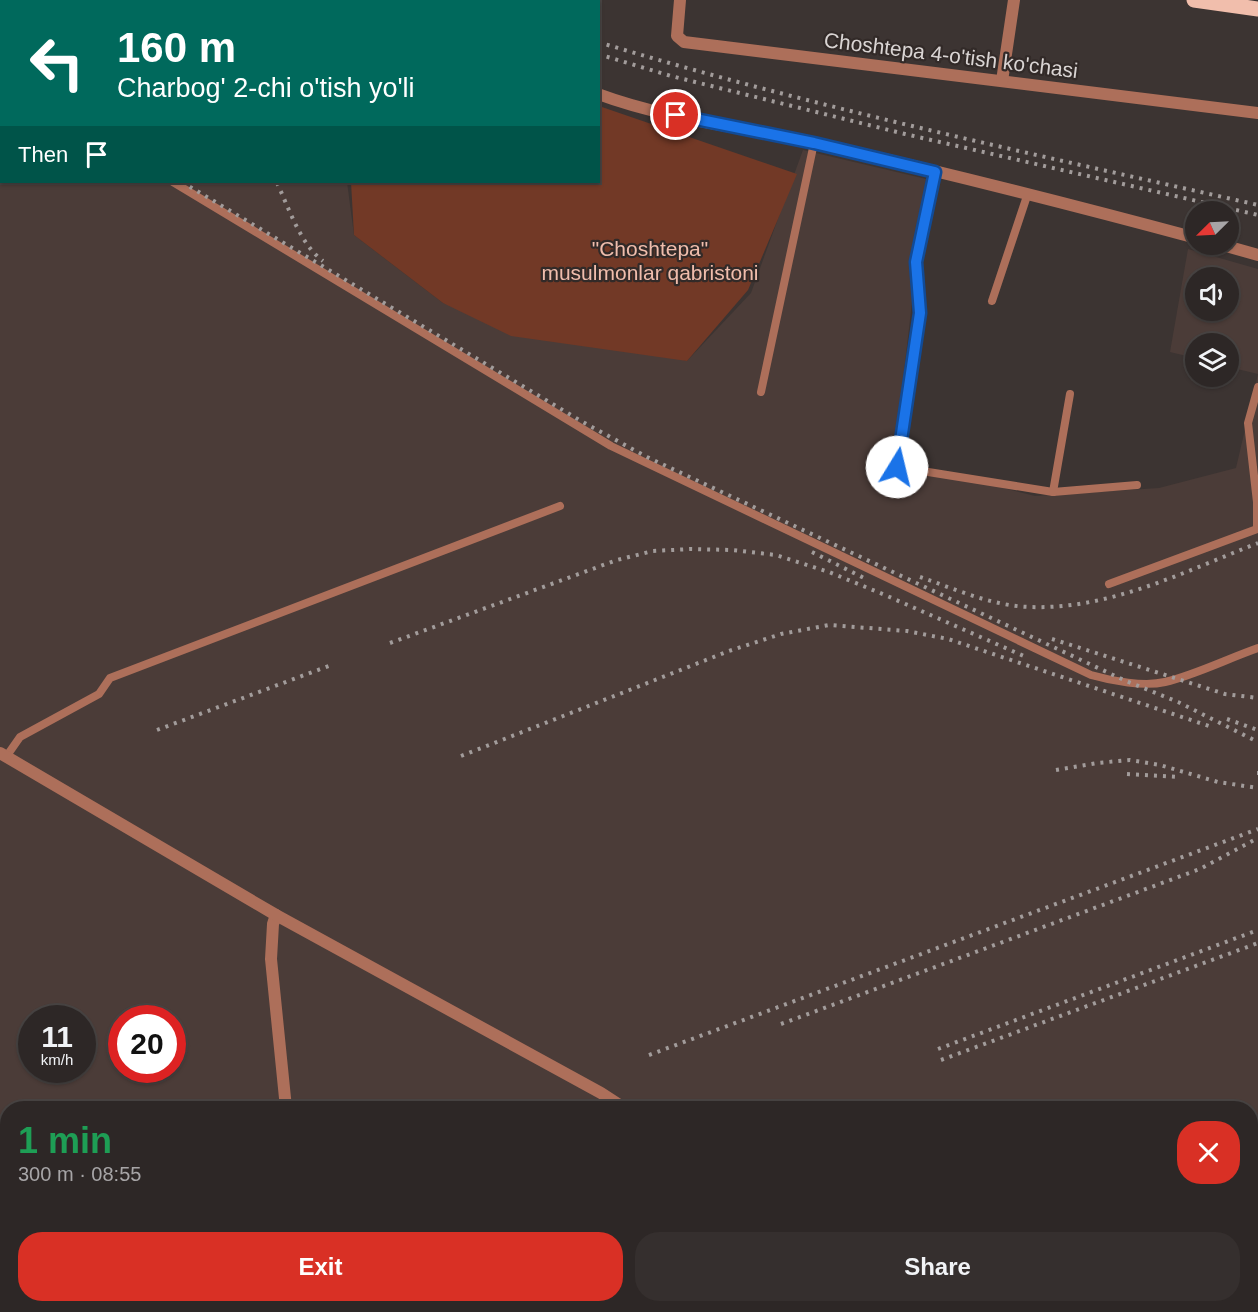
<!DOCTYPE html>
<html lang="en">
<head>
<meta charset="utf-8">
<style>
	body { margin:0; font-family:Arial,sans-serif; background:#352f2e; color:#f1f3f6; height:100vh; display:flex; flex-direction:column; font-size:22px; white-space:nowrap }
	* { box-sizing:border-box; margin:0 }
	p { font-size:20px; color:#a7a5a7 }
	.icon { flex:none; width:33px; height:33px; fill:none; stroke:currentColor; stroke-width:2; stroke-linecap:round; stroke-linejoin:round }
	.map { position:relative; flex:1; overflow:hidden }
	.details { position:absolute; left:0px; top:1101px; width:1258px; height:212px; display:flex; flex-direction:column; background:#2d2726; border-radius:24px 24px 0 0; box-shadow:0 2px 4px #0004,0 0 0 2px #484443 }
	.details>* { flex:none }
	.hud { position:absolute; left:0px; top:0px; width:600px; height:183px; box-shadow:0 2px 4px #0004,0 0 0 2px #484443; background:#00695c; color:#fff; overflow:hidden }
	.needle { width:39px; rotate:246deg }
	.buttons { position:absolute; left:1185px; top:201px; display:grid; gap:12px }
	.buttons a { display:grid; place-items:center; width:54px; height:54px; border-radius:50%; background:#2d2726; box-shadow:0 2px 4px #0004,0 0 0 2px #484443; font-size:30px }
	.speed { position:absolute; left:18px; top:1005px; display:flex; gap:12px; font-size:30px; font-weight:700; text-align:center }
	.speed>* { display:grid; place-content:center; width:78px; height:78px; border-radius:50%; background:#2d2726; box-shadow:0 2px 4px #0004,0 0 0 2px #484443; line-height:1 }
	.speed small { font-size:15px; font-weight:400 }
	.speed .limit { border:9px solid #d22; background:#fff; color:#111 }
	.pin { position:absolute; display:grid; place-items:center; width:51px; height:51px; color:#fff; margin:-26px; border:3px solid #fff; border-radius:50%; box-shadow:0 2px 6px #0007 }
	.me { position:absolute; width:66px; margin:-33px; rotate:9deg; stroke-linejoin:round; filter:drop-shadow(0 0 4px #0008) }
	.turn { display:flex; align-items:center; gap:21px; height:126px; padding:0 18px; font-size:27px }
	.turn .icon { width:78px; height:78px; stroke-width:2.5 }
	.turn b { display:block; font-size:42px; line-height:51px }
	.then { display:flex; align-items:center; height:57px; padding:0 18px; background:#0003; gap:12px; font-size:22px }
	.round { display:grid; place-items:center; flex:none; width:63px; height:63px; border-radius:24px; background:#352f2e }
	.head { display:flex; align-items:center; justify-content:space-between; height:102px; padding:0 18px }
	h1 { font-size:36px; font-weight:700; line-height:45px; color:#1e9e55 }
	.cta { display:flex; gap:12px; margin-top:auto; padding:12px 18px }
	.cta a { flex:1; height:69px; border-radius:24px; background:#d93025; color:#fff; font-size:24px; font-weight:700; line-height:69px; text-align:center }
	.cta a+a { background:#352f2e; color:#f1f3f6 }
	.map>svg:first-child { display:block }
</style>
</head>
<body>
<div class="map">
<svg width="1258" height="1312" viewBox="0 0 1258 1312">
	<rect width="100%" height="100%" fill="#3c3432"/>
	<path fill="#4b3c38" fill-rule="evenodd" d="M0 0H356L357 1 2 2V182H347L354 235 443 303 687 361 751 293 803 150 926 179 894 460 1035 496 1159 488 1236 468 1258 374 1229 367 1228 344H1196L1195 358 1170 352 1188 249 1258 269V1168L1251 1169V1108H8V1305H862V1312H0ZM1196 278H1228V310H1196ZM32 1018H82V1070H32ZM122 1018H172V1070H122Z"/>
	<polygon fill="#723926" points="599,106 797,174 748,290 687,361 511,336 443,303 354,235 351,182 598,182"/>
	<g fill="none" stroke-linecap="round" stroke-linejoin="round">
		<g stroke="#ad6f5a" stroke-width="8">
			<polyline points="0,130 2,129"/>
			<polyline points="935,172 916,262 920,313 897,467 1053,492 1137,485"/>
			<path d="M173 182 611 446 1091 675C1112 681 1144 687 1165 682 1195 675 1229 658 1258 648"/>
			<polyline points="992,301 1028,193"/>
			<polyline points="761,392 814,143"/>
			<polyline points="1053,492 1070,394"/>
			<polyline points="1109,584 1257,529 1257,502 1248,423 1258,387"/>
			<polyline points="6,757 20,737 99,694 110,678 560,506"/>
			<polyline points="847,1305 847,1312"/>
		</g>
		<g stroke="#ad6f5a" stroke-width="12">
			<polyline points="341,0 345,2"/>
			<polyline points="680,0 677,36 684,42 1258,113"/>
			<polyline points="1002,81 1014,0"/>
			<path d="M598 94C668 120 744 127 816 143 943 172 1069 204 1196 238"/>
			<polyline points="1219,244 1258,255"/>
			<polyline points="276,915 273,924 271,959 286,1108"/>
			<polyline points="0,1180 8,1179"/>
			<polyline points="485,1312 488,1305"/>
		</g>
		<g stroke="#ad6f5a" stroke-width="12">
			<polyline points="0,753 276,915 601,1093 624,1108"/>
			<polyline points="1251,1185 1258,1185"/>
		</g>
		<polyline stroke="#f1beac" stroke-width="15" points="1194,0 1258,9"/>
		<g stroke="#a29c9b" stroke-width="4" stroke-dasharray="3 6" stroke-linecap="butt">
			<polyline points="93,0 96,2"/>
			<polyline points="446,0 450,2"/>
			<polyline points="477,0 481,2"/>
			<path d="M598 42C815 108 1038 155 1258 205"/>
			<polyline points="598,54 671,76 905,134 1258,215"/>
			<polyline points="0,72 2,73"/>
			<polyline points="182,182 581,421 647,457 1126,681 1178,702 1258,742"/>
			<path d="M277 183C289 208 300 244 323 261"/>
			<polyline points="812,552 866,579"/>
			<path d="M920 577C955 589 992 606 1030 607 1109 610 1186 571 1258 543"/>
			<polyline points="1052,639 1225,694 1258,698"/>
			<polyline points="390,643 617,560 653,551 691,549 732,550 776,555 829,572 885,595 1026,657"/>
			<polyline points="1227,719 1258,730"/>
			<polyline points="157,730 334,664"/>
			<polyline points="461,756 729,651 781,634 829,625 907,631 948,639 1209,726"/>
			<polyline points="1056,770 1097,763 1130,760 1160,765 1218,782 1258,788"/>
			<polyline points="1257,773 1258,773"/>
			<polyline points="1127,774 1179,777"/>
			<polyline points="781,1024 1200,869 1258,838"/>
			<polyline points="938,1049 1258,930"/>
			<polyline points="649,1055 1258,829"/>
			<polyline points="941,1060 1258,943"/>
		</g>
	</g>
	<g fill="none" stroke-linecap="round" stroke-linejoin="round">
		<defs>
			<polyline id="route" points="676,115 814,143 935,172 916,262 920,313 897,467"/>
		</defs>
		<use href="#route" stroke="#114b97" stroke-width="15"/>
		<use href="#route" stroke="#1a73e8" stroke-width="10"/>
	</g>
	<g text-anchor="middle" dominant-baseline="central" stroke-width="4.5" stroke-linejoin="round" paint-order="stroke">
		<g font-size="21" fill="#d9d4d3" stroke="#322a28">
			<text transform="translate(951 55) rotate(7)">Choshtepa 4-o'tish ko'chasi</text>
		</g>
		<g font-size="21" fill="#f0bdac" stroke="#322a28">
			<text x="650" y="248">"Choshtepa"<tspan x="650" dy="24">musulmonlar qabristoni</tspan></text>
		</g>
	</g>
</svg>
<div class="buttons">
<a><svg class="needle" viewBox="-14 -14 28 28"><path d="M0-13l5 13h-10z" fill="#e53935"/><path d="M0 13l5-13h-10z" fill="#a7a5a7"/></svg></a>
<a><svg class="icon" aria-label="sound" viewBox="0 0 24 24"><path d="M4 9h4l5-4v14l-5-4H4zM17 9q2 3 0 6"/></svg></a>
<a><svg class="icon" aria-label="layers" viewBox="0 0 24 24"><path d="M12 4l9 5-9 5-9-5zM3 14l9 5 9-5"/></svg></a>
</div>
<div class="speed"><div>11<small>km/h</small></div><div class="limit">20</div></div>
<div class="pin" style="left:676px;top:115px;background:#d93025"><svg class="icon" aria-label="arrive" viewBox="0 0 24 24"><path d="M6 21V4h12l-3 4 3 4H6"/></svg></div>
<svg class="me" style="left:897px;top:467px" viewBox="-20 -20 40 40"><circle r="19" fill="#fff"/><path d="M0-13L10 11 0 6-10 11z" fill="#1a73e8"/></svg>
<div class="hud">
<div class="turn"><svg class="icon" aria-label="left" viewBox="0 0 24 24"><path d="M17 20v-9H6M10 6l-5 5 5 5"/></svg><div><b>160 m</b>Charbog' 2-chi o'tish yo'li</div></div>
<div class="then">Then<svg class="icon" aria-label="arrive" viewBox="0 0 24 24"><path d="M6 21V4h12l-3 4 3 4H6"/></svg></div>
</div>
<section class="details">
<div class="head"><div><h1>1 min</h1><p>300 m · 08:55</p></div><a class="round" style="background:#d93025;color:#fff"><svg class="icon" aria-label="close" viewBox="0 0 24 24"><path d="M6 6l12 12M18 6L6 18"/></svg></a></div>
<div class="cta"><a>Exit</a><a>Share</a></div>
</section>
</div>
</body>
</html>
